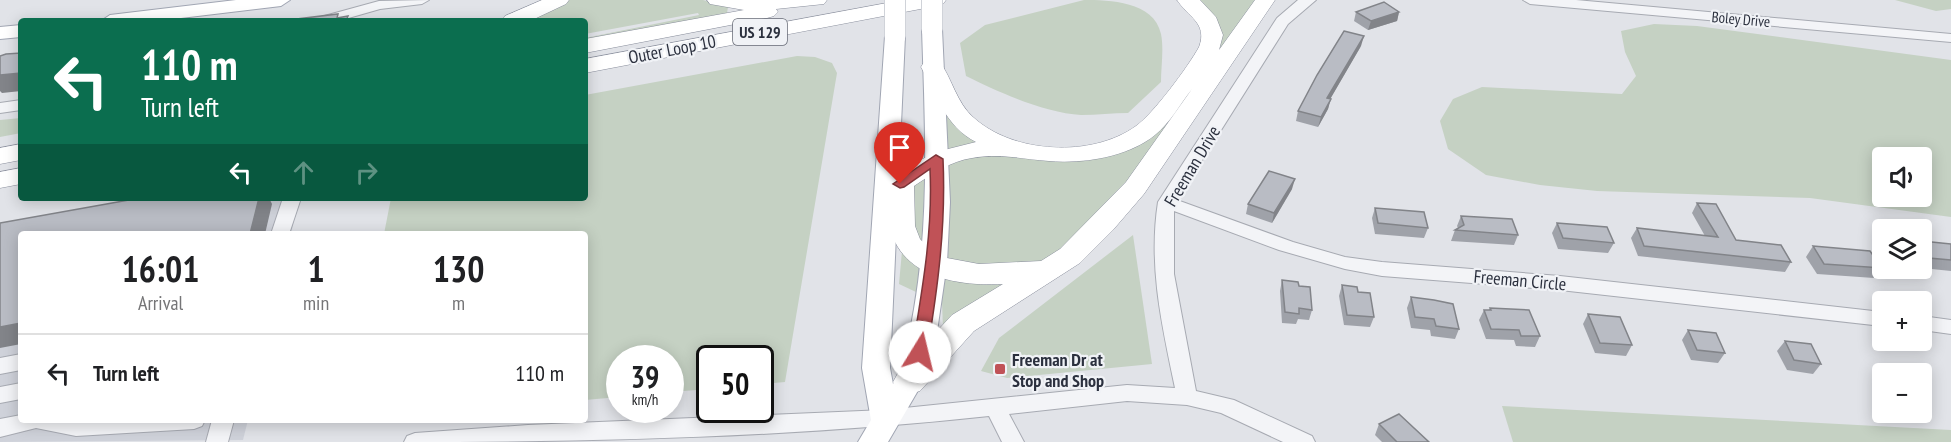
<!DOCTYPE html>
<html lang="en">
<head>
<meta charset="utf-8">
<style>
	body { margin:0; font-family:"PT Sans Narrow",sans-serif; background:#f2f2f2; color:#202124; height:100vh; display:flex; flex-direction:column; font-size:22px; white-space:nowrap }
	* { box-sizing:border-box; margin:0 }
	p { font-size:20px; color:#757577 }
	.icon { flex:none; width:33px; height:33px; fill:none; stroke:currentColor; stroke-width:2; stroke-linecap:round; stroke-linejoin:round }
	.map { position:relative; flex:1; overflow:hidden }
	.panel { position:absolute; left:18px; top:231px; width:570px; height:192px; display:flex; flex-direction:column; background:#fff; border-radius:6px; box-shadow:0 3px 15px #0003 }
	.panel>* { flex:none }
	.guide { position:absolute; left:18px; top:18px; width:570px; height:183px; border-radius:6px; box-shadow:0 3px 15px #0003; background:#0b6e4f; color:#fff; overflow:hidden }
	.controls { position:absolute; left:1872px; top:147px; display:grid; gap:12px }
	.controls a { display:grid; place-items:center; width:60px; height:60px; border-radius:6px; background:#fff; box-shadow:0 3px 15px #0003; font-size:30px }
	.speed { position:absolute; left:606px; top:345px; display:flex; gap:12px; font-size:30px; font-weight:700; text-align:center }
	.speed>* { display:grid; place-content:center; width:78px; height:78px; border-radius:50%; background:#fff; box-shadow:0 3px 15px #0003; line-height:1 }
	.speed small { font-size:15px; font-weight:400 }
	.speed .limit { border:3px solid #111; border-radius:9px; background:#fff; color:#111 }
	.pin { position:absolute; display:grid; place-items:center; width:51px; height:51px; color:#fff; margin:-62px -26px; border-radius:50% 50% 50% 0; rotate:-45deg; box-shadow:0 0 6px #0007 }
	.pin .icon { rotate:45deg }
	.me { position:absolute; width:66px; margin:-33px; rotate:9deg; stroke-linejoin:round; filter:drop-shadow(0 0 4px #0008) }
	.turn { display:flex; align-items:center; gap:21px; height:126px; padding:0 24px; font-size:27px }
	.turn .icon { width:78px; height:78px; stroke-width:2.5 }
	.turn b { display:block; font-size:42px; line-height:51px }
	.lanes { display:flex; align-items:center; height:57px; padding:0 24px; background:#0003; justify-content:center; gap:30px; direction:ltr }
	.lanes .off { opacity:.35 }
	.eta { display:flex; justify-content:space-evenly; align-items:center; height:102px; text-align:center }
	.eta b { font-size:36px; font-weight:600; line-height:42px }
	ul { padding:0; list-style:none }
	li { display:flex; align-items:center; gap:18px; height:78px; padding:0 24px; border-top:2px solid #e0e0e0 }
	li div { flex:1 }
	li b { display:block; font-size:22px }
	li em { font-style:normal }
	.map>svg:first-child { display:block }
</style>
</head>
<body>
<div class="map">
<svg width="1951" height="442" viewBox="0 0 1951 442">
	<rect width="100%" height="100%" fill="#e1e3e8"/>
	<polygon fill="#cfd2da" points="153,198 299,198 291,234 21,234 21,420 248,420 243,440 0,442 0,227"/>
	<g fill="#c5d1c3" fill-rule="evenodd">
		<polygon points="565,0 703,0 728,7 727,13 585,41 585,38 699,15 698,13 585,34 585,21 520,21"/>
		<path d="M1084 0C1109 0 1154 1 1161 34 1164 49 1161 67 1161 82L1128 113C1113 113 1097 115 1081 115 1045 113 998 92 966 76L960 43 985 25Z"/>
		<polygon points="1193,0 1257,0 1127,185 1076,240 1038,264 1006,271 943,260 946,161 956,157 1118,149 1211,56"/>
		<polygon points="1895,0 1951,0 1951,9 1936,11"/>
		<path d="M1654 24 1697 26 1951 60V217L1810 198 1597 191 1540 185 1486 175 1448 149 1440 121 1453 99 1482 87 1622 94 1636 76 1625 52 1621 31ZM1882 158H1922V196H1882Z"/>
		<polygon points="797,56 815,57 832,63 837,73 785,382 761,384 760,358 710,358 709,389 671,392 670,358 620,358 619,397 585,400 585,234 384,234 391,198 585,198 585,95"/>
		<polygon points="943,101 987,142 945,151"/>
		<polygon points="21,118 21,133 0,137 0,120"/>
		<polygon points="926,175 923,243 915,237 909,191"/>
		<polygon points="1133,235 1152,364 1007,378 981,371 999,338"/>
		<polygon points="902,251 922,262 916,292 899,284"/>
		<polygon points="941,276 1012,279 943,329"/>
		<polygon points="1502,406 1951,430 1951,442 1513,442"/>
	</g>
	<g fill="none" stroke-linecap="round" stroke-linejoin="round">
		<defs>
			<g id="minor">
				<polygon points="429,0 422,4 380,9 338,21 315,21 317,18 379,1"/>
				<path d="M1298 0H1316L1288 24 1177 200 1293 242 1345 257 1382 262 1560 276 1882 312V326L1560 290 1382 276 1345 269 1279 250 1174 211V274L1196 391 1234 400 1312 436 1315 442H1283L1221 413 1187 405 1127 401 1009 414 1024 442H1002L989 416C795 437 599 442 404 442L407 436 415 433 528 425 885 410 1127 385 1175 388C1162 326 1148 266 1158 202L1277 18Z"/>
				<polygon points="1523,0 1576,0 1951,34 1951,42 1530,4"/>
				<polygon points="21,100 21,110 0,113 0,103"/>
				<polygon points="283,198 301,198 289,234 271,234"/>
				<polygon points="1922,316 1951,320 1951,334 1922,330"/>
				<polygon points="21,354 21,370 0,374 0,358"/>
				<polygon points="21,383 21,399 0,403 0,387"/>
				<polygon points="21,415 21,420 205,420 202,426 194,429 76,436 36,428 0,437 0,419"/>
				<polygon points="212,420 234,420 228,442 206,442"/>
			</g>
			<g id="major">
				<polygon points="236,0 290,0 281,6 156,21 101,21 110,15"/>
				<path d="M932 23 942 29 950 202 947 263 934 352 923 382 888 442H858L871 420 862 368 885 36 895 30 905 36 890 368 893 384C907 362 909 335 914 309 930 215 925 124 922 29Z"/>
				<polygon points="21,25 21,37 0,39 0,27"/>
			</g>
			<g id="highway">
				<polygon points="542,0 569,0 566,4 530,21 502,21 505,16"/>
				<polygon points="707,0 827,0 824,4 776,9 778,12 774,16 767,18 585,53 585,39 744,10 710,4"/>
				<polygon points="903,0 946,0 943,4 936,6 585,73 585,59"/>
				<path d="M1177 0H1200L1216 17 1223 35 1219 50 1255 0H1275L1144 194 1113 230 1080 263 974 331 920 391 909 394 898 391 893 382 898 373 952 315 1003 284C943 287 883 270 888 199L881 197 877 191 889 180 886 158 878 136 881 131 890 129 899 131 913 164 936 152 976 142C946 127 936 95 921 67L924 62H940C952 79 957 103 973 117 1013 154 1092 158 1136 126 1153 114 1188 67 1199 47 1208 23 1188 17 1177 0ZM1192 89 1126 182 1060 249 1041 261 979 264 947 258 930 249 920 239 915 226 914 186C932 174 951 161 972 158 999 153 1023 159 1049 161 1083 164 1128 157 1155 135 1170 123 1180 104 1192 89Z"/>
				<polygon points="21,144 21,160 0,164 0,148"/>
				<polygon points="21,168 21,184 0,188 0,172"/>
			</g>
		</defs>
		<use href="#minor" stroke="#a7aab2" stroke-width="2"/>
		<use href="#major" stroke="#a1a6b3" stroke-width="2"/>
		<use href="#highway" stroke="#8a8f9d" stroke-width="1"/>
		<use href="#minor" fill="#f3f4f7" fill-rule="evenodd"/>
		<use href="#major" fill="#fff" fill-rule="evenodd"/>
		<use href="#highway" fill="#fff" fill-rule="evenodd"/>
		<defs>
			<g id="major-bridge">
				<polyline points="895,0 895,36"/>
				<polyline points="932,0 932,29"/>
			</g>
		</defs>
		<use href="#major-bridge" stroke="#a1a6b3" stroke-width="22" stroke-linecap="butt"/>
		<use href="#major-bridge" stroke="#fff" stroke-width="21"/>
	</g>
	<g fill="#9fa2a9">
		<polygon points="1356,12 1399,12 1397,21 1368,30 1354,21"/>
		<polygon points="1361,46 1330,99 1328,109 1318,127 1296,121 1298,111"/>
		<polygon points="1292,189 1272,223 1246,214 1248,204"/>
		<polygon points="1697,203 1736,240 1791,262 1785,272 1638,256 1631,238 1637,228 1705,236 1692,213"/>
		<polygon points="1375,208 1428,228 1424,238 1375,234 1372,218"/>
		<polygon points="1461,216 1518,235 1514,245 1451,241 1455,230 1458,228 1457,226"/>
		<polygon points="1557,223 1614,243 1608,253 1558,249 1552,233"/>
		<polygon points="1922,241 1951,244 1951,271 1922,268"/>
		<polygon points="1813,246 1882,268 1874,278 1817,274 1806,257"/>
		<polygon points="1282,280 1299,286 1312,310 1309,320 1298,319 1296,324 1282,323 1280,291"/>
		<polygon points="1342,285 1358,292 1374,317 1370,327 1344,325 1339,296"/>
		<polygon points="1411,297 1459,329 1455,339 1431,336 1430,330 1411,328 1407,308"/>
		<polygon points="1490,308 1540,336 1535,347 1516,346 1514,340 1486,339 1479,320 1484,310 1489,310"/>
		<polygon points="1588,314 1632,345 1626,356 1595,353 1583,324"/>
		<polygon points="1688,330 1725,353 1718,363 1691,360 1682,340"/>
		<polygon points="1785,341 1821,364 1813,374 1787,370 1777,351"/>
		<polygon points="1379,424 1429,442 1382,442 1375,435"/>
	</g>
	<g fill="#828489">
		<polygon points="1399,12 1397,21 1368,30 1371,21"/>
		<polygon points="1364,36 1361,46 1325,108 1327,98"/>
		<polygon points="21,73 21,91 2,93 0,91 0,75"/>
		<polygon points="1331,99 1328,109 1318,127 1321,117"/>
		<polygon points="1295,179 1292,189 1272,223 1274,213"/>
		<polygon points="259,198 269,198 272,204 265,234 250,234"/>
		<polygon points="21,323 21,344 0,348 0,327"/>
	</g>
	<g fill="#b9bcc4" stroke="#828489" stroke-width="1.5">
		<polygon points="1384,2 1399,12 1371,21 1356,12"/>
		<polygon points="338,14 337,18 348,16 346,21 280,21"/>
		<polygon points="1344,31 1364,36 1327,98 1331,99 1321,117 1298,111 1317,75"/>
		<polygon points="21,53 21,73 0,75 0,56 6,54"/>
		<polygon points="1269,171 1295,179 1274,213 1248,204"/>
		<polygon points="140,198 259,198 250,234 21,234 21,323 0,327 0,223"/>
		<polygon points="1697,203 1716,204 1736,240 1781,245 1791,262 1644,246 1637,228 1718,237"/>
		<polygon points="1375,208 1424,212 1428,228 1378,223"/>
		<polygon points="1461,216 1512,219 1518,235 1455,230 1464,225"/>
		<polygon points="1557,223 1607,227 1614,243 1563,238"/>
		<polygon points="1922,241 1951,244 1951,260 1929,258 1922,249"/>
		<polygon points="1813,246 1870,251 1882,268 1824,264"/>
		<polygon points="1282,280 1298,282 1299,286 1310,287 1312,310 1299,308 1299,314 1285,312"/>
		<polygon points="1342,285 1357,287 1358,292 1370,293 1374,317 1347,315"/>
		<polygon points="1411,297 1434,300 1453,304 1459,329 1436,326 1434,319 1415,317"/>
		<polygon points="1490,308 1529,310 1540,336 1521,336 1519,330 1491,329 1484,310 1491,310"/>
		<polygon points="1588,314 1620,317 1632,345 1600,343"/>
		<polygon points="1688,330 1716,333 1725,353 1697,350"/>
		<polygon points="1785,341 1811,344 1821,364 1794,360"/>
		<polygon points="1399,414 1429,442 1397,442 1379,424"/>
	</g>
	<path fill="#c05257" stroke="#7d3539" stroke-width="1.5" d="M936 155 943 159C946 225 938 287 927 352L920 358 912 352C922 291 933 232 930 169L904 187 900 188 893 184Z"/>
	<rect fill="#c05257" stroke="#f0f2f6" stroke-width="2" x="994" y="363" width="12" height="12" rx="3"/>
	<g text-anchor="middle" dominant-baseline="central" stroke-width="4.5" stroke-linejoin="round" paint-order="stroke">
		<g font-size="15" fill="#2b303e" stroke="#f0f2f6">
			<text transform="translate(1741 19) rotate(5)">Boley Drive</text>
		</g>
		<rect fill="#f0f2f6" stroke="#666a75" stroke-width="1.5" x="733" y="19" width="54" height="26" rx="4.5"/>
		<g font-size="16" font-weight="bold" fill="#2b303e">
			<text x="760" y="32">US 129</text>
		</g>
		<g font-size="18" fill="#2b303e" stroke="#f0f2f6">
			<text transform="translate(672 49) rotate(-11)">Outer Loop 10</text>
			<text transform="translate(1192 166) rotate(-59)">Freeman Drive</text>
			<text transform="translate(1520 280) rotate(5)">Freeman Circle</text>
		</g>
		<g font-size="18" font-weight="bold" fill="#2b303e" stroke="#f0f2f6" text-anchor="start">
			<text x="1012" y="359">Freeman Dr at<tspan x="1012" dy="21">Stop and Shop</tspan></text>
		</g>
	</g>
</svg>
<div class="controls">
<a><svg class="icon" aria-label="sound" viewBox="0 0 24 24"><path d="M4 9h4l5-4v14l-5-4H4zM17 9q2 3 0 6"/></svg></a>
<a><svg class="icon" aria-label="layers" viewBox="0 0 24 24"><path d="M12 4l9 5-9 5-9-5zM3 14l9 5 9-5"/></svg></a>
<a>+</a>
<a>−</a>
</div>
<div class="speed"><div>39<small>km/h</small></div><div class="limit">50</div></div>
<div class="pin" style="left:900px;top:184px;background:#d93025"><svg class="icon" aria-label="arrive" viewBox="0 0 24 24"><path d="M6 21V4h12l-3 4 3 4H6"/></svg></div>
<svg class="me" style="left:920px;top:352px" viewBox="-20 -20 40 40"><circle r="19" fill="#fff"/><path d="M0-13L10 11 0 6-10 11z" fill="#c05257"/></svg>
<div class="guide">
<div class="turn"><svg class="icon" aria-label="left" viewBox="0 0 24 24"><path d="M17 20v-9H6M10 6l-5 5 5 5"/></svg><div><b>110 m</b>Turn left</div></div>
<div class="lanes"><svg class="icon" aria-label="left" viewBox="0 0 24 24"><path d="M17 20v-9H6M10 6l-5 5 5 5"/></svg><svg class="icon off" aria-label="ahead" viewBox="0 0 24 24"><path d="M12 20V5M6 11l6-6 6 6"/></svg><svg class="icon off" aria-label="right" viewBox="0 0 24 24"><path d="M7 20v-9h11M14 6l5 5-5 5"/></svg></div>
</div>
<section class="panel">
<div class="eta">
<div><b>16:01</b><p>Arrival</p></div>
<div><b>1</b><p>min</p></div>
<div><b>130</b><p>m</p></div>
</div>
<ul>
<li><svg class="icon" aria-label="left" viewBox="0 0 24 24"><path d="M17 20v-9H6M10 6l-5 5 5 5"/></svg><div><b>Turn left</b></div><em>110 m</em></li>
</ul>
</section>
</div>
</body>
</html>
